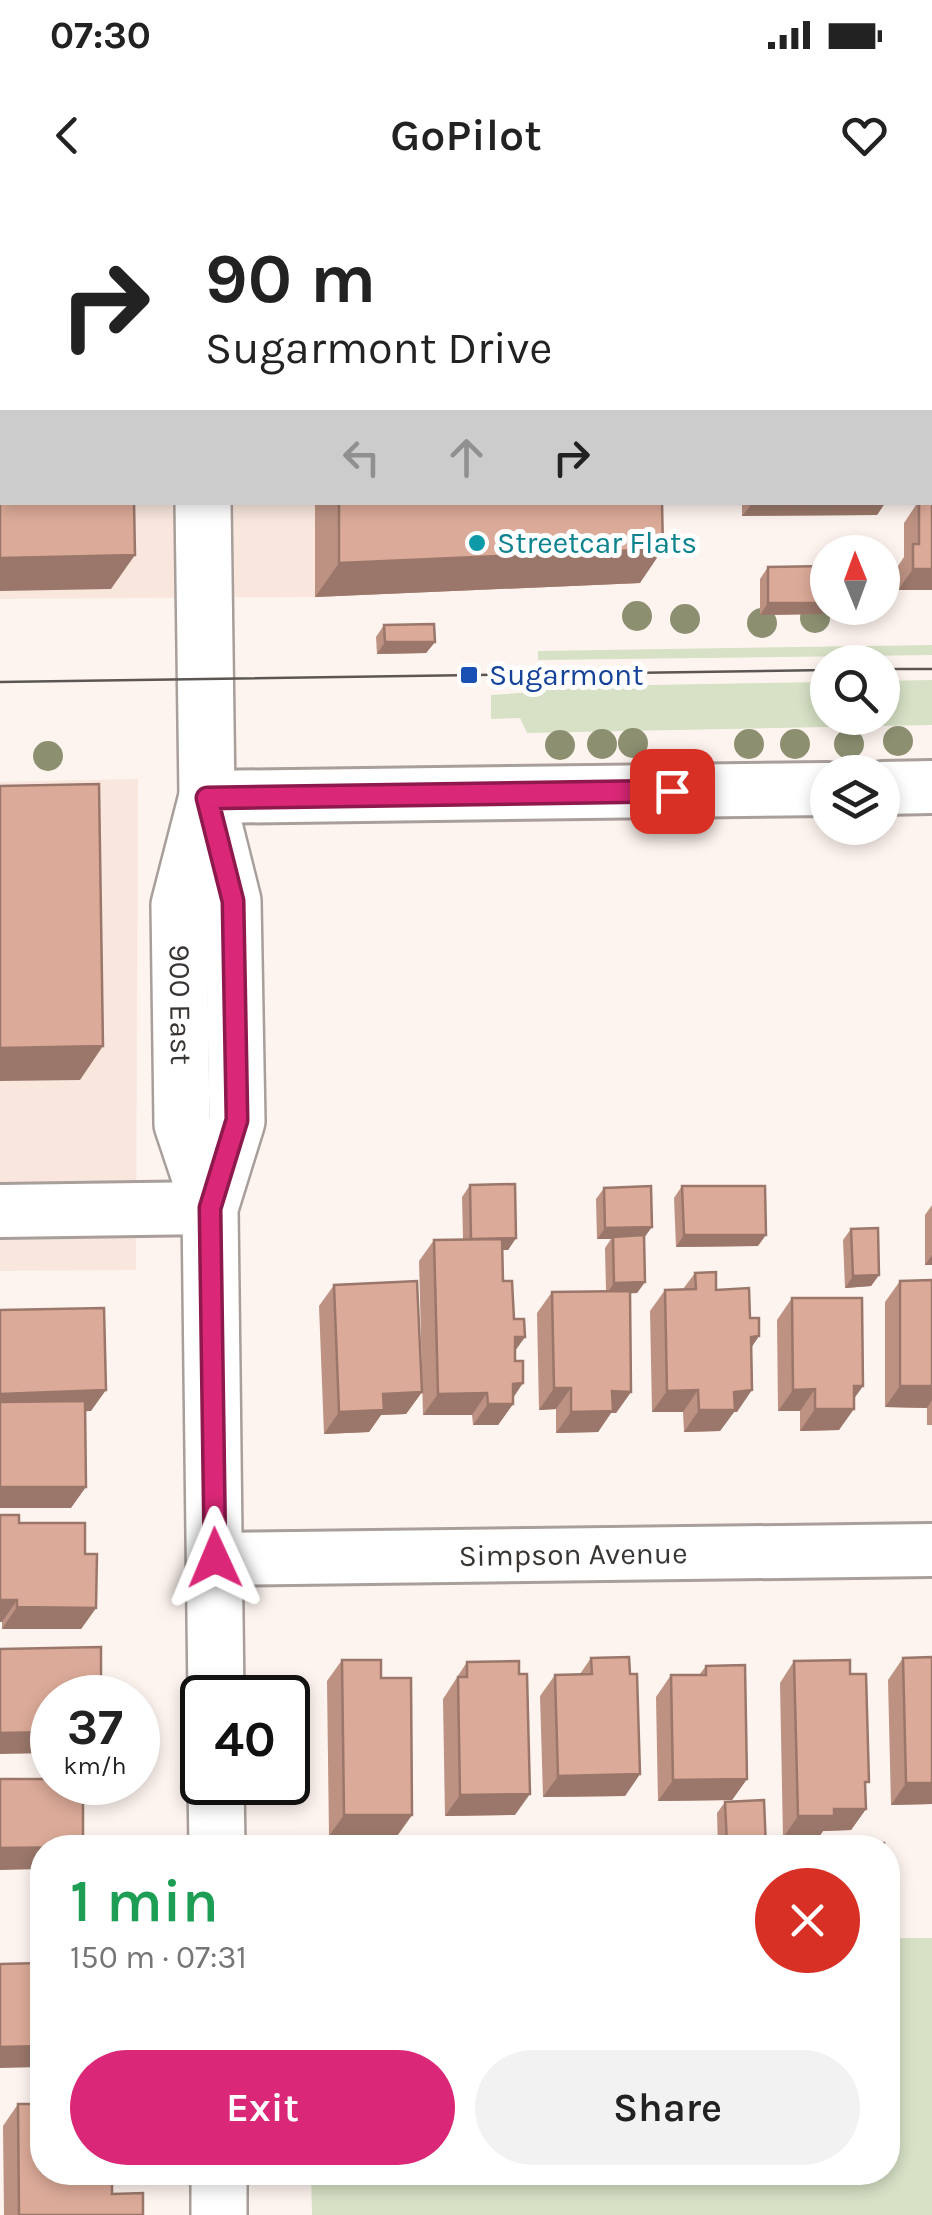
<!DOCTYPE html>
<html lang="en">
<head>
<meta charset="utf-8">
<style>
	body { margin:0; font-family:Karla,sans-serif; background:#f2f2f2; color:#222; height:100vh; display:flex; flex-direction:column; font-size:38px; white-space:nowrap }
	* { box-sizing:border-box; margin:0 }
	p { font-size:32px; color:#767676 }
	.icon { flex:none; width:55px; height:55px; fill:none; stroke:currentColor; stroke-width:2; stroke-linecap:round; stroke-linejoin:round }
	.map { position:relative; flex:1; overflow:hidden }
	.side { position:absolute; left:30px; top:1635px; width:870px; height:350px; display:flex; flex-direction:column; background:#fff; border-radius:40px; box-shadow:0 5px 15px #0003 }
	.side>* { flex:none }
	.top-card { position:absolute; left:0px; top:0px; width:932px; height:305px; box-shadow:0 5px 15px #0003; background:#fff; color:#222; overflow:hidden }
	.needle { width:65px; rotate:359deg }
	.fabs { position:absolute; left:810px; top:335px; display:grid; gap:20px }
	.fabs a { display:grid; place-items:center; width:90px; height:90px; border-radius:50%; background:#fff; box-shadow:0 5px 15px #0003; font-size:50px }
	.speed { position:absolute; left:30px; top:1475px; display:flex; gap:20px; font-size:50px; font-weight:700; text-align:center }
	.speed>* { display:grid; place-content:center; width:130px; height:130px; border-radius:50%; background:#fff; box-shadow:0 5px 15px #0003; line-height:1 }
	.speed small { font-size:25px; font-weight:400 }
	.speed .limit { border:5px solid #111; border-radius:15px; background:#fff; color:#111 }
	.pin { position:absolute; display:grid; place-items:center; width:85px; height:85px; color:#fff; margin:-42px; border-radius:20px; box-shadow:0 5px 15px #0006 }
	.me { position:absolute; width:110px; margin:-55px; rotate:359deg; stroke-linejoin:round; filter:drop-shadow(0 0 8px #0008) }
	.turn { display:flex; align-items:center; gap:35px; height:210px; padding:0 40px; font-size:45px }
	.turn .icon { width:130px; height:130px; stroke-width:2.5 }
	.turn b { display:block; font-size:70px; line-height:85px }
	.lanes { display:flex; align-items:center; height:95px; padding:0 40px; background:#0003; justify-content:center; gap:50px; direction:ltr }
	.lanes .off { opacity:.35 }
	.round { display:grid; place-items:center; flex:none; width:105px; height:105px; border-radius:52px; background:#f2f2f2 }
	.head { display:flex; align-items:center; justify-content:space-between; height:170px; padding:0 40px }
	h1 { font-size:60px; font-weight:600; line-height:75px; color:#1e9e55 }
	.button { display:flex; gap:20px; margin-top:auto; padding:20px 40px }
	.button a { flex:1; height:115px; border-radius:60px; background:#db2777; color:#fff; font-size:40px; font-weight:600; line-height:115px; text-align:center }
	.button a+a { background:#f2f2f2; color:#222 }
	.status { display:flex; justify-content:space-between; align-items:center; height:70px; padding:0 50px; background:#fff; direction:ltr }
	.status svg { height:28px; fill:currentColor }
	header { display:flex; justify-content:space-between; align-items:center; height:130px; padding:0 40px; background:#fff; font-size:45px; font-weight:600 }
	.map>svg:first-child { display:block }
</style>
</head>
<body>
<div class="status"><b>07:30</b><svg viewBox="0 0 49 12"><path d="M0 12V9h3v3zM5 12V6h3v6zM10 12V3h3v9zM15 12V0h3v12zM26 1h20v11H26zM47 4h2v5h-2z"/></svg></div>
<header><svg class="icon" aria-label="back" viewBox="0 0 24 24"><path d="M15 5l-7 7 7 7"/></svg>GoPilot<svg class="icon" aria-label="heart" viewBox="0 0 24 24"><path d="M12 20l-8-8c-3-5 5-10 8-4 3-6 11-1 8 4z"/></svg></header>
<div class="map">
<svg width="932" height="2015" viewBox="0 0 932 2015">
	<rect width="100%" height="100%" fill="#fef4ef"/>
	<g fill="#f9e7de">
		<polygon points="0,0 630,0 2,2 2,302 638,303 640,383 315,397 0,399"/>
		<polygon points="138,579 136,1070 0,1071 0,582"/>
	</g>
	<g fill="#d6e1c5">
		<polygon points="932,445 932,455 538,460 538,451"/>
		<polygon points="932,480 932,525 527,533 520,518 491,519 491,495 533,492 537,487 827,482 828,518 882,518 883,481"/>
		<polygon points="888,1738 932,1738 932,2015 312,2015 311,1973 888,1972"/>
	</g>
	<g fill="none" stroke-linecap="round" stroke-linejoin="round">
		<defs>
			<g id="street">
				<polyline points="0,2 117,0"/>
				<polyline points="882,588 932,587"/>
				<polyline points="207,597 828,589"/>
				<polyline points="0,1011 210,1008"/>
				<path id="s1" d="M215 1359 932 1350"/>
			</g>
			<g id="secondary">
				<polyline points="200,0 200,2"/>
				<polyline points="203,302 207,597 233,701 237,921 210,1008 216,1498"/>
				<path id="s2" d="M206 600 179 705 182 924 210 1008"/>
				<polyline points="216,1582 217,1648"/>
				<polyline points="219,1972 219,2015"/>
			</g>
		</defs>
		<use href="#street" stroke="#a89e9a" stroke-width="58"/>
		<use href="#secondary" stroke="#a89e9a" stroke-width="60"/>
		<use href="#street" stroke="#fff" stroke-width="52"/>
		<use href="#secondary" stroke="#fff" stroke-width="55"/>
		<g stroke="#5b5653" stroke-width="2.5">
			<polyline points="882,469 932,469"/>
			<polyline points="0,482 828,470"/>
		</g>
	</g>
	<g fill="#8c8f70">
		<circle cx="637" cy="416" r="15"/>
		<circle cx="815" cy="418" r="15"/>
		<circle cx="685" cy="419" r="15"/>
		<circle cx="762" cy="423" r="15"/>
		<circle cx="898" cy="541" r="15"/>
		<circle cx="633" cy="543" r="15"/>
		<circle cx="602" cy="544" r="15"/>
		<circle cx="749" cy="544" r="15"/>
		<circle cx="795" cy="544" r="15"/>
		<circle cx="849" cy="544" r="15"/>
		<circle cx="560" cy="545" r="15"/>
		<circle cx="48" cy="556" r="15"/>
	</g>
	<g fill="#bd9283">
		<rect x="313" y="0" width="342" height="2"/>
		<polygon points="932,301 932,390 898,390 898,366 904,357 904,323 918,302 930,302"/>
		<polygon points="315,302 662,302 640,383 315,397"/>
		<polygon points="742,302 885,302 885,303 877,315 742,316"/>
		<polygon points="768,367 822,414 760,415 760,379"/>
		<polygon points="384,425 435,442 426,453 377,454 376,437"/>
		<polygon points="470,985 516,1038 508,1050 502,1050 503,1081 514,1119 525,1137 515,1150 513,1204 498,1225 473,1225 472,1215 423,1215 419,1061 434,1040 463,1039 462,997"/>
		<polygon points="682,986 758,1046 676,1047 674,998"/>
		<polygon points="604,988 644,1038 645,1082 637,1093 630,1093 631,1192 616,1213 611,1213 598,1232 556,1233 556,1209 539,1210 537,1113 552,1092 606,1091 605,1048 611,1039 597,1039 596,999"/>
		<polygon points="932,1005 932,1065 925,1065 925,1015"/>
		<polygon points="851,1029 879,1075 871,1086 845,1088 843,1040"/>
		<polygon points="695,1073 750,1118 759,1136 751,1148 737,1212 734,1212 720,1231 684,1232 683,1212 652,1212 650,1111 665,1090 683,1089"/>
		<polygon points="932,1080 932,1225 927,1225 927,1208 885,1207 885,1102 900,1081"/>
		<polygon points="334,1085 422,1192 406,1214 381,1215 369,1232 324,1234 319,1106"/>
		<polygon points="792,1098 863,1186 854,1198 839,1230 800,1231 800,1211 778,1211 777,1120"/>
		<polygon points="0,1315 19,1323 85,1354 96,1408 81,1429 2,1429 2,1422 0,1422"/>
		<polygon points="591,1458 630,1474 640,1574 625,1596 543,1597 540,1496 555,1475 580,1474"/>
		<polygon points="903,1458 932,1604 891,1605 888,1480"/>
		<polygon points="342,1460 381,1478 412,1615 397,1636 329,1636 327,1481"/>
		<polygon points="794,1461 850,1474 865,1587 866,1609 851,1630 823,1631 819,1637 783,1638 780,1483"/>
		<polygon points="467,1462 519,1474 515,1615 445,1616 443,1499"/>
		<polygon points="706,1466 747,1579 732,1600 658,1601 656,1497 671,1475 699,1475"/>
		<polygon points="725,1602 766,1648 718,1648 717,1613"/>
		<polygon points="18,1904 112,1994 143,2015 4,2015 3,1926"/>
	</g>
	<g fill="#9a776a">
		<polygon points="932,56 932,78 930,78 930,57"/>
		<rect x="930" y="167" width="2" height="21"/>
		<rect x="930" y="268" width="2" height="21"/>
		<polygon points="885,303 877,315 742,316 751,305"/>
		<polygon points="663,349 640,383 315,397 339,363"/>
		<polygon points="135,355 111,389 0,391 0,358"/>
		<polygon points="913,369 932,369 932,390 898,390"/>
		<polygon points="768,403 828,403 828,406 822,414 760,415"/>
		<polygon points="385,442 435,442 426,453 377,454"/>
		<polygon points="103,846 80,880 0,881 0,848"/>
		<polygon points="652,1027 644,1038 613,1037 611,1039 597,1039 605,1028"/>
		<polygon points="684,1035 766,1035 758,1046 676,1047"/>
		<polygon points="516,1038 508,1050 463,1051 471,1039"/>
		<polygon points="932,1055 932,1065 925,1065"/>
		<polygon points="879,1075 871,1086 845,1088 853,1076"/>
		<polygon points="645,1082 637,1093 606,1095 614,1083"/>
		<polygon points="759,1136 744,1158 751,1137"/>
		<polygon points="515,1137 525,1137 510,1158"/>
		<polygon points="523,1183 509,1204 513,1204 498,1225 473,1225 488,1204 513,1184"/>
		<polygon points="854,1186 863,1186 848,1207"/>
		<polygon points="900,1186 932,1186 932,1200 927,1208 885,1207"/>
		<polygon points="554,1188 571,1188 556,1209 539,1210"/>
		<polygon points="815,1189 800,1211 778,1211 793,1190"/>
		<polygon points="106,1190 91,1211 0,1215 0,1194"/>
		<polygon points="698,1190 683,1212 652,1212 667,1191"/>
		<polygon points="752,1190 737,1212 734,1212 720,1231 684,1232 699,1210 734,1192"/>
		<polygon points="612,1191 631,1192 616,1213 611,1213 598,1232 556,1233 571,1212"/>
		<polygon points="422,1192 406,1214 381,1215 369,1232 324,1234 339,1212 383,1194"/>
		<polygon points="487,1193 472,1215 423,1215 438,1194"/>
		<polygon points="815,1209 854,1209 839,1230 800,1231"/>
		<polygon points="0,1287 86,1287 71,1308 0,1308"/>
		<polygon points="0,1400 17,1400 2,1422 0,1422"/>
		<polygon points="17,1407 96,1408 81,1429 2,1429"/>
		<polygon points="52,1532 52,1553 0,1554 0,1533"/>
		<polygon points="640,1574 625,1596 543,1597 558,1576"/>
		<polygon points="747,1579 732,1600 658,1601 673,1580"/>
		<polygon points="906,1583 932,1583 932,1604 891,1605"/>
		<polygon points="530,1594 515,1615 445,1616 460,1595"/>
		<polygon points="834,1609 866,1609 851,1630 823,1631 819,1637 783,1638 798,1616"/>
		<polygon points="344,1615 412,1615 397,1636 329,1636"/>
		<polygon points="0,1648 42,1648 42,1669 0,1670"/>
		<polygon points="42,1846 42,1867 0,1868 0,1847"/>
	</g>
	<g fill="#dcaa98" stroke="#9a776a" stroke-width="2.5">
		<rect x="337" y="0" width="318" height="2"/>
		<rect x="718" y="0" width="31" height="2"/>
		<polygon points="909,0 932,0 932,56 930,57 930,2 909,2"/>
		<polygon points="0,54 2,54 2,302 134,302 135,355 0,358"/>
		<rect x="930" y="97" width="2" height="70"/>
		<rect x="930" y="200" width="2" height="68"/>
		<polygon points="930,301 932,301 932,369 913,369 913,344 919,344 919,302 930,302"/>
		<polygon points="339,302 662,302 663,349 339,363"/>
		<polygon points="751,302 885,302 885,303 751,305"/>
		<polygon points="828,366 828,403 768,403 768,367"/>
		<polygon points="434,424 435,442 385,442 384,425"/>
		<polygon points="99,584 103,846 0,848 0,586"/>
		<polygon points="515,984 516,1038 471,1039 470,985"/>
		<polygon points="651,986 652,1027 605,1028 604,988"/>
		<polygon points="682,986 765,986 766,1035 684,1035"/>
		<polygon points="878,1028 879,1075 853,1076 851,1029"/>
		<polygon points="644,1035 645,1082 614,1083 613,1037"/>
		<polygon points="502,1039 503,1081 512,1081 514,1119 524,1119 525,1137 515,1137 515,1161 523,1161 523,1183 513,1184 513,1204 488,1204 487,1193 438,1194 434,1040"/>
		<polygon points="716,1072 716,1090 749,1088 750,1118 759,1118 759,1136 751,1137 752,1190 734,1192 735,1210 699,1210 698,1190 667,1191 665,1090 696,1089 695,1073"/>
		<polygon points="932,1080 932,1186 900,1186 900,1081"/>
		<polygon points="417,1081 422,1192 383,1194 384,1210 339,1212 334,1085"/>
		<polygon points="630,1091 631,1192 612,1191 613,1211 571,1212 571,1188 554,1188 552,1092"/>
		<polygon points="792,1098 862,1098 863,1186 854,1186 854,1209 815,1209 815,1189 793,1190"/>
		<polygon points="104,1108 106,1190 0,1194 0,1110"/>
		<polygon points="85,1201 86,1287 0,1287 0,1202"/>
		<polygon points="0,1315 19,1315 19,1323 85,1323 85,1354 97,1354 96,1408 17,1407 17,1400 0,1400"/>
		<polygon points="101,1447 101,1483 110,1483 111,1498 52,1498 52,1532 0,1533 0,1449"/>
		<polygon points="629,1457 630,1474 637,1474 640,1574 558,1576 555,1475 592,1474 591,1458"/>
		<polygon points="932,1457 932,1583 906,1583 903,1458"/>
		<polygon points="342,1460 381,1460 381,1478 411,1478 412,1615 344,1615"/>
		<polygon points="850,1460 850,1474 866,1474 869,1582 865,1582 866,1609 834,1609 834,1616 798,1616 794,1461"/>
		<polygon points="519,1461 519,1474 527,1474 530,1594 460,1595 458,1477 467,1477 467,1462"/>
		<polygon points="745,1465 747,1579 673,1580 671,1475 706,1475 706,1466"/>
		<polygon points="0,1579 52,1579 52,1582 83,1582 83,1647 0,1648"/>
		<polygon points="764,1600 766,1648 735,1648 734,1644 727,1645 725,1602"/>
		<polygon points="884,1643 884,1648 836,1648 836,1644"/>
		<polygon points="42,1763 42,1846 0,1847 0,1764"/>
		<polygon points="18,1904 42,1904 42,1972 112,1972 112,1994 143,1993 143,2015 19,2015"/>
	</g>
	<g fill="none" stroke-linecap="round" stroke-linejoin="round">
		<defs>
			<polyline id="route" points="215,1358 210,1008 237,920 233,701 207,598 672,591"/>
		</defs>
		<use href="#route" stroke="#8e194d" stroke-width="25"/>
		<use href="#route" stroke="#db2777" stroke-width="18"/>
	</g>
	<circle fill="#0f9aa8" stroke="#fff" stroke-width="4" cx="477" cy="343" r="10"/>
	<rect fill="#1a4fb4" stroke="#fff" stroke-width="4" x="459" y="465" width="20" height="20" rx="5"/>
	<g text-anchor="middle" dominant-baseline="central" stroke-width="10" stroke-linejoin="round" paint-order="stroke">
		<g font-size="30" fill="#0d838f" stroke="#fff" text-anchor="start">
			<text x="497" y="343">Streetcar Flats</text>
		</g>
		<g font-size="30" fill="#164399" stroke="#fff" text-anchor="start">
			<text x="489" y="475">Sugarmont</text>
		</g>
		<g font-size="30" fill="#393533" stroke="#fff">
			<text stroke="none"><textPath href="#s2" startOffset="208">900 East</textPath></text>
			<text stroke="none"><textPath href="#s1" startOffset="358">Simpson Avenue</textPath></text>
		</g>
	</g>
</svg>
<div class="fabs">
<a><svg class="needle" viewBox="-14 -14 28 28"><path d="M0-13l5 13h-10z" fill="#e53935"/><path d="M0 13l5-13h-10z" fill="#767676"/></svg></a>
<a><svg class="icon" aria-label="search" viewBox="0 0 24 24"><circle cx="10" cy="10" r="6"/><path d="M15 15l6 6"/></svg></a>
<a><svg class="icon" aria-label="layers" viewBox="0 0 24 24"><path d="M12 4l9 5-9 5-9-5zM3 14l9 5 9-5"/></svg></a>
</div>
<div class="speed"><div>37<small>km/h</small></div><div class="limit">40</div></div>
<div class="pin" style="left:672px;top:591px;background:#d93025"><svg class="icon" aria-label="arrive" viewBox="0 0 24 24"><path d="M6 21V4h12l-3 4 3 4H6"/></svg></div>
<svg class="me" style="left:215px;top:1358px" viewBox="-20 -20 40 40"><path d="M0-17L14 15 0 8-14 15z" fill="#db2777" stroke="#fff" stroke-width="4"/></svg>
<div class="top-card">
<div class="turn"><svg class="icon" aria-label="right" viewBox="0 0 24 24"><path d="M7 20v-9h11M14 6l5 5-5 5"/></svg><div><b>90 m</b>Sugarmont Drive</div></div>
<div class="lanes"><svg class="icon off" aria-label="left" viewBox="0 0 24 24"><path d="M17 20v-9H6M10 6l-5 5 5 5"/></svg><svg class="icon off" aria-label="ahead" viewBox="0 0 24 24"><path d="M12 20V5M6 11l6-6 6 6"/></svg><svg class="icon" aria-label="right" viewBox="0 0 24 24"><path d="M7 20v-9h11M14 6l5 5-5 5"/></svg></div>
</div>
<section class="side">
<div class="head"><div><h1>1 min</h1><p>150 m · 07:31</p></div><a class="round" style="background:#d93025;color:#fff"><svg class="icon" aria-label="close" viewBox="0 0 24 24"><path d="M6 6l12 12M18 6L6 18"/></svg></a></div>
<div class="button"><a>Exit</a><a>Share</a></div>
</section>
</div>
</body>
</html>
